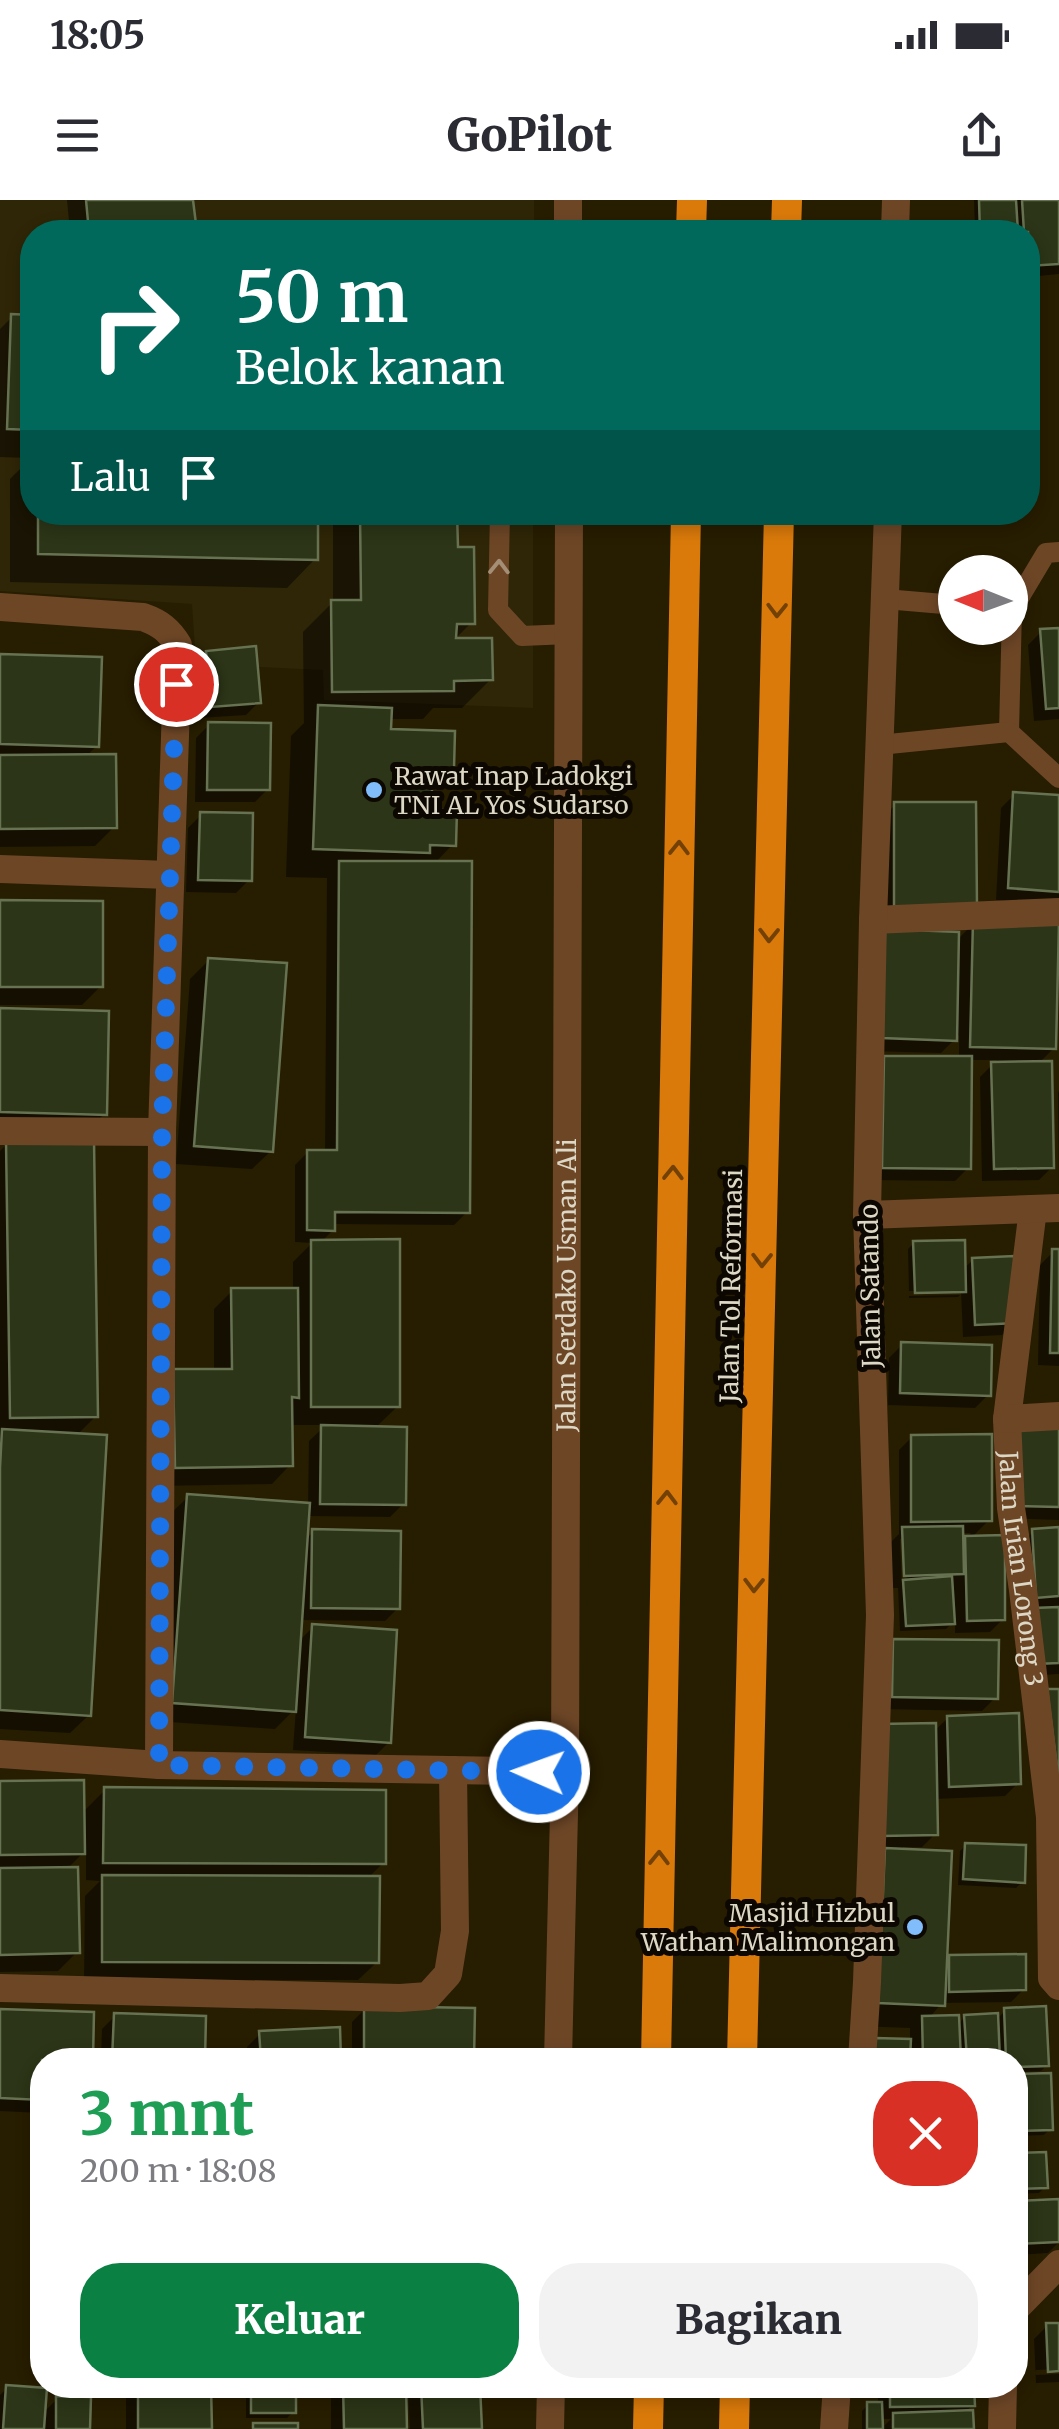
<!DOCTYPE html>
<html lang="id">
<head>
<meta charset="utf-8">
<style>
	body { margin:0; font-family:Merriweather,serif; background:#f2f2f3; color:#2b2b33; height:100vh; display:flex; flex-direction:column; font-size:38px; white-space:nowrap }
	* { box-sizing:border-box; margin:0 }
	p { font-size:32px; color:#7c7c81 }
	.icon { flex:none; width:55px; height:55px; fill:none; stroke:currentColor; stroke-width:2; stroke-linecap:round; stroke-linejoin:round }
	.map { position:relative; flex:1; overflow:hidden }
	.sheet { position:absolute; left:30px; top:1848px; width:998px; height:350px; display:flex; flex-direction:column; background:#fff; border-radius:40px; box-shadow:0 5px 15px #0003 }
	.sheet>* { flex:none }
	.guide { position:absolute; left:20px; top:20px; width:1020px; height:305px; border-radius:40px; box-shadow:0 5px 15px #0003; background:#00695c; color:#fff; overflow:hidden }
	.needle { width:65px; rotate:271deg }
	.buttons { position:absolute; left:938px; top:355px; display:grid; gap:20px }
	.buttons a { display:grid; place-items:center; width:90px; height:90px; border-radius:50%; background:#fff; box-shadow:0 5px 15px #0003; font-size:50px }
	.pin { position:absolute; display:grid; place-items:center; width:85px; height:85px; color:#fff; margin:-42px; border:5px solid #fff; border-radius:50%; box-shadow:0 2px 10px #0007 }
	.me { position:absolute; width:110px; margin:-55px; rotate:272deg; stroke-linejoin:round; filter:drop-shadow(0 0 8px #0008) }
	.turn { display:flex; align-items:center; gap:35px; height:210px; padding:0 50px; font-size:45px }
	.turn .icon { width:130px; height:130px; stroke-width:2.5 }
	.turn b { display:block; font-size:70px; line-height:85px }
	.then { display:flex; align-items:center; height:95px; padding:0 50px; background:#0003; gap:20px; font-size:38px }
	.round { display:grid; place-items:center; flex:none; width:105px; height:105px; border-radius:40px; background:#f2f2f3 }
	.head { display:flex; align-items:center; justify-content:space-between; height:170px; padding:0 50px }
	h1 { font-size:60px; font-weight:800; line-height:75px; color:#1e9e55 }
	.action { display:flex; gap:20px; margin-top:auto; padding:20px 50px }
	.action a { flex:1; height:115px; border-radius:40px; background:#0b8043; color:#fff; font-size:40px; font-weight:800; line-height:115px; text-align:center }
	.action a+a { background:#f2f2f3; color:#2b2b33 }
	.status { display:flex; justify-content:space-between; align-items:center; height:70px; padding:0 50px; background:#fff; direction:ltr }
	.status svg { height:28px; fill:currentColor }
	header { display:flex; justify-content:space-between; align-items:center; height:130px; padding:0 50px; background:#fff; font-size:45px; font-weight:800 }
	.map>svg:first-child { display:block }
</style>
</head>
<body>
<div class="status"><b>18:05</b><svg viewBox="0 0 49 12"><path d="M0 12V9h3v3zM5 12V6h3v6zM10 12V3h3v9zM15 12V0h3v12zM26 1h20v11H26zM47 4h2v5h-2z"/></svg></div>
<header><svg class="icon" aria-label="menu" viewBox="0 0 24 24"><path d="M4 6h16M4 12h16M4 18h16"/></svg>GoPilot<svg class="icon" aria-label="share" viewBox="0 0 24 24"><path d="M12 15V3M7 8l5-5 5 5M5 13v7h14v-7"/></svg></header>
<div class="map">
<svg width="1059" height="2229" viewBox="0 0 1059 2229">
	<rect width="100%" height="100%" fill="#271d00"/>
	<polygon fill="#2f2607" points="0,0 534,0 534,32 32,32 32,312 533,313 533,508 324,500 323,470 196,464 192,404 0,391"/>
	<g fill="#0007" fill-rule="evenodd">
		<polygon points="67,0 191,0 194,32 70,32"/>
		<polygon points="974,0 1059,0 1059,74 1028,77 1028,32 975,32"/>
		<polygon points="12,117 32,117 32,312 316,312 315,359 287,388 10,382 10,279 31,258 0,257 0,129"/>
		<polygon points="333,312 455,312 455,349 472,422 454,440 491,479 462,508 433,508 423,519 389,519 388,531 452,568 429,590 429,612 453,644 434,664 467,1012 454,1025 333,1024 333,1030 320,1043 398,1206 375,1228 403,1304 390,1317 307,1316 305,1340 313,1332 398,1408 385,1421 300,1420 298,1442 313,1427 389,1542 376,1555 293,1550 296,1508 275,1529 154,1521 169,1315 188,1297 308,1305 309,1241 326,1225 290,1225 290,1265 272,1284 157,1286 156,1190 214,1171 214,1109 232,1091 293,1090 293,1062 312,1043 295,1042 295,965 308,952 325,952 327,678 286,677 291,536 304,523 303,432 333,402"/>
		<polygon points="1059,430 1059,519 1034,521 1028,445 1041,432"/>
		<polygon points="207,453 259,502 246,515 199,518 194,466"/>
		<polygon points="0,457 97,546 85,557 114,627 95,646 0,647"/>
		<polygon points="209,525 268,589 255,602 195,602 196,538"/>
		<polygon points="1014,595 1059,598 1059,698 1053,704 996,700 1001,608"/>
		<polygon points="895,605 975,705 882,719 882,618"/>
		<polygon points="201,615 249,680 236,693 186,692 188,628"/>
		<polygon points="0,703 101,786 82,805 0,805"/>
		<polygon points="974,723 1056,756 1059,753 1059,757 1056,757 1054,848 1038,864 1052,967 1039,980 982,981 980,877 997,860 969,860 968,968 955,981 870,980 872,871 885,858 959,859 959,835 941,853 870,851 957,740"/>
		<polygon points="209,760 271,951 252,969 176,964 190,779"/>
		<polygon points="0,810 104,914 85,933 0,931"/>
		<polygon points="1059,891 1059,988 1058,893"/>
		<polygon points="7,944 96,1216 76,1236 89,1515 70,1533 0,1529 0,951"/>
		<polygon points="914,1043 963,1069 973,1060 1016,1122 1002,1135 963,1137 961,1090 909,1091 908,1049"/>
		<polygon points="1053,1052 1059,1052 1059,1166 1038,1165 1040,1065"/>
		<polygon points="960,1095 958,1097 909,1098 909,1096"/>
		<polygon points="902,1145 988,1195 975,1208 888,1205 889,1158"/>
		<polygon points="1059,1224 1059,1320 1005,1318"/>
		<path d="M912 1237 989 1320 971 1338 1003 1419 990 1432 955 1433V1420L946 1429 900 1431 898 1388H892L890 1343 899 1334V1250ZM961 1333H971L961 1344ZM900 1339H905L907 1389H902Z"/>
		<polygon points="1059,1330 1059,1474 1024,1476 1021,1344 1034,1331"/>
		<polygon points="894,1441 995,1498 982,1511 880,1509 881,1454"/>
		<polygon points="948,1518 1018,1583 1005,1596 935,1599 935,1634 922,1647 903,1647 903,1651 944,1763 950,1757 1024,1789 1011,1802 942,1803 929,1818 957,1825 965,1817 996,1820 1005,1811 1047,1865 1041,1871 1015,1872 1015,1860 869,1860 910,1841 910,1828 856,1826 863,1673 889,1648 869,1648 933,1532"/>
		<polygon points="0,1583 82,1613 105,1590 383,1663 368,1678 377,1762 358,1780 84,1780 85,1696 100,1681 86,1680 86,1650 66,1670 77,1752 58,1771 0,1772"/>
		<polygon points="966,1645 1022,1682 1016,1688 958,1685 960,1651"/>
		<polygon points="365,1809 472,1860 352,1860 352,1822"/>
		<polygon points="0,1811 90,1860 42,1860 42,1913 0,1911"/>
		<polygon points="115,1816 203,1860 101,1860 102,1829"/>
		<polygon points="260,1834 339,1860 248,1860 247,1847"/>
		<polygon points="1015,1877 1050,1929 1044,1935 1015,1936"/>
		<polygon points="1015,1955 1045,1987 1039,1993 1015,1994"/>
		<polygon points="1058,2001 1059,2042 1048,2053 1015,2055 1015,2004"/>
		<polygon points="1059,2125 1059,2169 1035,2170 1036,2175 1059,2174 1059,2182 1036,2183 1034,2139 1047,2126"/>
		<polygon points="136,2185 208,2185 209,2229 126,2229 126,2195"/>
		<polygon points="246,2185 293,2185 293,2212 287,2218 246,2218"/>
		<polygon points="331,2185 477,2185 479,2229 410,2229 408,2189 404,2189 404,2229 331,2229"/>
		<path d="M878 2185H972V2205L965 2213 971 2229H862V2211L868 2205 878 2204ZM880 2219H891L881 2229Z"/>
		<polygon points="7,2188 43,2213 57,2199 88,2229 0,2229 0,2195"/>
	</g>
	<g fill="#2c3517" stroke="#677252" stroke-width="2.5">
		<polygon points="86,0 193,0 197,32 89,32"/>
		<polygon points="979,0 1016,0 1018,32 980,32"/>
		<polygon points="1022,0 1059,0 1059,64 1028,66 1028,32 1024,32"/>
		<polygon points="11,114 32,115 32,230 7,229"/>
		<polygon points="38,312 318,312 318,360 38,354"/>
		<polygon points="360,312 457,312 458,347 474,347 475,424 457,424 456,438 492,438 493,480 454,481 454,491 332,492 331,400 361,400"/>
		<polygon points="1059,428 1059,508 1046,509 1040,429"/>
		<polygon points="256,446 261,503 211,507 206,451"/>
		<polygon points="0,454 102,457 99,547 0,544"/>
		<polygon points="318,505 392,508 391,529 455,531 454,569 433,569 431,610 457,610 456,646 430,645 430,653 313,649"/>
		<polygon points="208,522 271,523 270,590 207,590"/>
		<polygon points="116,554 117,628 0,629 0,555"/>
		<polygon points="1013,592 1059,595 1059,692 1008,688"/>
		<polygon points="894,602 976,602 977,706 894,707"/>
		<polygon points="200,612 253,613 252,681 198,680"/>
		<polygon points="339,661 472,661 470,1013 335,1012 335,1031 307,1030 307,950 337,950"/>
		<polygon points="0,700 103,701 103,787 0,787"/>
		<polygon points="973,720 1059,722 1056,849 970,847"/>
		<polygon points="885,729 959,732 957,841 882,838"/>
		<polygon points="208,758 287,763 273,952 194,946"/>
		<polygon points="0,808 109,811 107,915 0,912"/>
		<polygon points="884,856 972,856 971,969 882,968"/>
		<polygon points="1052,861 1054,968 994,969 991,862"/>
		<polygon points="94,940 98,1217 10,1218 6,941"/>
		<polygon points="400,1039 400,1207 311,1207 311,1040"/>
		<polygon points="965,1040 966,1092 915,1093 913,1041"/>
		<polygon points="1052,1049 1059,1049 1059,1153 1050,1153"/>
		<polygon points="1014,1056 1018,1123 975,1125 972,1058"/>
		<polygon points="231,1088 298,1088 299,1198 292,1197 293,1266 175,1268 173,1169 232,1169"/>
		<polygon points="901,1142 992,1145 991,1196 900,1193"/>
		<polygon points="1020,1220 1059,1221 1059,1307 1017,1306"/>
		<polygon points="321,1225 407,1227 406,1305 320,1304"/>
		<polygon points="2,1229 107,1235 91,1516 0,1510 0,1268"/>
		<polygon points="992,1234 992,1321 911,1322 911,1235"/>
		<polygon points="187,1294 310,1303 296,1512 172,1503"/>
		<polygon points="963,1326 964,1374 904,1376 902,1327"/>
		<polygon points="1059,1327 1059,1396 1036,1398 1032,1329"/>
		<polygon points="312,1329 401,1331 400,1409 311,1408"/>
		<polygon points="1005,1335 1005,1420 967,1421 965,1336"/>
		<polygon points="952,1376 955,1424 906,1426 903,1380"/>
		<polygon points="1059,1407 1059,1463 1036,1464 1033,1408"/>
		<polygon points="312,1424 397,1430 391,1543 305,1537"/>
		<polygon points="893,1439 999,1440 998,1499 892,1497"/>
		<polygon points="1047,1489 1059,1489 1059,1584"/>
		<polygon points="1019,1513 1021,1584 949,1587 947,1516"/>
		<polygon points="936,1523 938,1635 881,1636 878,1524"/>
		<polygon points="84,1580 85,1654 0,1655 0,1581"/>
		<polygon points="104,1587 386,1590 386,1664 103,1663"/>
		<polygon points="965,1643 1026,1645 1025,1683 963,1679"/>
		<polygon points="885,1648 952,1651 945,1806 878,1803"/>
		<polygon points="78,1667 80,1753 0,1755 0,1668"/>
		<polygon points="102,1675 380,1676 379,1763 102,1762"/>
		<polygon points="1026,1754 1026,1790 949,1792 949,1755"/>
		<polygon points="364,1806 475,1808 474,1860 364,1860"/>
		<polygon points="1046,1806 1049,1866 1015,1867 1015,1860 1006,1860 1004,1808"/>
		<polygon points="0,1809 94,1812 93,1860 42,1860 42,1900 0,1898"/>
		<polygon points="114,1813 206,1816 205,1860 112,1860"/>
		<polygon points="998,1813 1000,1860 967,1860 964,1815"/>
		<polygon points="959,1815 961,1860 923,1860 922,1816"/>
		<polygon points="340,1827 341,1860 261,1860 259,1831"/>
		<polygon points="875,1838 911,1839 910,1860 874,1860"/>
		<polygon points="1051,1873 1053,1930 1015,1931 1015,1874"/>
		<polygon points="1046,1952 1048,1988 1015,1989 1015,1953"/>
		<polygon points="1059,1999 1059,2042 1015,2044 1015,2001"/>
		<polygon points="1046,2123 1059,2123 1059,2171 1048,2172"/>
		<polygon points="6,2185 47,2188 44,2229 3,2229"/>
		<polygon points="138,2185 211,2185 212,2229 138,2229"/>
		<rect x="251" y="2185" width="45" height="28"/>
		<polygon points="343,2185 406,2185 407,2229 344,2229"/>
		<polygon points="421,2185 480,2185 482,2229 423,2229"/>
		<polygon points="890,2185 974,2185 975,2206 890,2207"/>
		<polygon points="56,2196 91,2197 90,2229 56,2229"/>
		<polygon points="867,2202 882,2202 883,2229 867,2229"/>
		<polygon points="973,2210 974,2229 893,2229 893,2213"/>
		<rect x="253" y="2223" width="45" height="6"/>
	</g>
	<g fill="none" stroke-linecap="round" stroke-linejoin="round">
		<g stroke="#6d4626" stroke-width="20">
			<polyline points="500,312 498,410 522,436 569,434"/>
			<polyline points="885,399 955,405"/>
			<polyline points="1010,410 1012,410 1046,353 1059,352"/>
			<polyline points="1009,532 1012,410"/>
			<polyline points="879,545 1009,532 1059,578"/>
		</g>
		<g stroke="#6d4626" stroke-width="28">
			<polyline points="568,0 568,32"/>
			<polyline points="895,32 896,0"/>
			<path d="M0 407 143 417C160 423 169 430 178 445L162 932 159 1565"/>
			<polyline points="0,669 169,675"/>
			<polyline points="873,720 1059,712"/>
			<polyline points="0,931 162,932"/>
			<path id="s1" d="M1033 1009 1007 1219 1011 1308 1023 1390 1050 1617 1052 1778 1059 1786"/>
			<polyline points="867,1015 1059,1008"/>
			<polyline points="1007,1219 1059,1216"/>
			<polyline points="0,1554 159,1565 565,1572"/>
			<polyline points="0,1788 400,1798 428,1796 448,1774 455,1731 453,1570"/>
			<path id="s2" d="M558 1860 565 1572 569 312"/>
			<polyline points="862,1860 867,1782 880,1415 867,1015 873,720 888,312"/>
			<polyline points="1015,2109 1059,2064"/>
			<polyline points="550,2229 551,2185"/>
			<polyline points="834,2229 837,2185"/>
			<polyline points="1002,2229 1003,2185"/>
		</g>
		<g stroke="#da7a0b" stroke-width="30">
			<polyline points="691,32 692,0"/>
			<polyline points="786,32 787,0"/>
			<polyline points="656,1860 686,312"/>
			<polyline points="742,1860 779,312"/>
			<polyline points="648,2229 649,2185"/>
			<polyline points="734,2229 735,2185"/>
		</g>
	</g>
	<defs><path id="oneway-chevron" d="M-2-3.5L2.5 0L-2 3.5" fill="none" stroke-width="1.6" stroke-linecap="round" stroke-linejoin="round" transform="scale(2.5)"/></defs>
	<use stroke="#a58e76" href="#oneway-chevron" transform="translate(499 367) rotate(-89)"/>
	<g stroke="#734106">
		<use href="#oneway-chevron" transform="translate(777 410) rotate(91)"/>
		<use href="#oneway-chevron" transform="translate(679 648) rotate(-89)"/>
		<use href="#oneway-chevron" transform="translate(769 735) rotate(91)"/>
		<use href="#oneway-chevron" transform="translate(673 973) rotate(-89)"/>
		<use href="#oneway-chevron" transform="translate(762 1060) rotate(91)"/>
		<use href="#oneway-chevron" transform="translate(667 1298) rotate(-89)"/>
		<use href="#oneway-chevron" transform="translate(754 1385) rotate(91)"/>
		<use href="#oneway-chevron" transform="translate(659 1658) rotate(-89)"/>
	</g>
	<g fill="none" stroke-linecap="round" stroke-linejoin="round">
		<polyline stroke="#1a73e8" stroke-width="18" stroke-dasharray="0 32.4" points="176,484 162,932 159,1565 539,1572"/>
	</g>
	<g fill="#80bdfa" stroke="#0c0801" stroke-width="4">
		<circle cx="374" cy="590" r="10"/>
		<circle cx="915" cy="1727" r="10"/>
	</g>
	<g text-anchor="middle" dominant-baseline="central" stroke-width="10" stroke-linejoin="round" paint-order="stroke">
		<g font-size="25" fill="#ddd7c5" stroke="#0c0801" text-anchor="start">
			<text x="394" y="576">Rawat Inap Ladokgi<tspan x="394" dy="29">TNI AL Yos Sudarso</tspan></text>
			<text x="895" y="1713" text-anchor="end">Masjid Hizbul<tspan x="895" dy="29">Wathan Malimongan</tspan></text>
		</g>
		<g font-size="25" fill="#ddd7c5" stroke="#0c0801">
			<text stroke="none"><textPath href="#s2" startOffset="775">Jalan Serdako Usman Ali</textPath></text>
			<text transform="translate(731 1086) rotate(-89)">Jalan Tol Reformasi</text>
			<text transform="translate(870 1086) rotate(-91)">Jalan Satando</text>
			<text stroke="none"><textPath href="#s1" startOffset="362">Jalan Irian Lorong 3</textPath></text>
		</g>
	</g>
</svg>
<div class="buttons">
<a><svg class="needle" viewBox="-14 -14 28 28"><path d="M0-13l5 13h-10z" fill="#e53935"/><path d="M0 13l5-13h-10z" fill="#7c7c81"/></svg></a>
</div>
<div class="pin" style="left:176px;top:484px;background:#d93025"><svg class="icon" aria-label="arrive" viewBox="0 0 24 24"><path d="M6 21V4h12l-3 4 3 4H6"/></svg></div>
<svg class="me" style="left:539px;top:1572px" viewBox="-20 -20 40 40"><circle r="17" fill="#1a73e8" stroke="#fff" stroke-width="3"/><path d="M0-11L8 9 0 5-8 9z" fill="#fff"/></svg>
<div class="guide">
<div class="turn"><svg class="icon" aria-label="right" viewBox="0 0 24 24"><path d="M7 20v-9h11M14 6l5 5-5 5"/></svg><div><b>50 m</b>Belok kanan</div></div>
<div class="then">Lalu<svg class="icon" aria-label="arrive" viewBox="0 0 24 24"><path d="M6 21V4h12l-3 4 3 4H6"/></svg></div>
</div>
<section class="sheet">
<div class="head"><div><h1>3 mnt</h1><p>200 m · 18:08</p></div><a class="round" style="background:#d93025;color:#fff"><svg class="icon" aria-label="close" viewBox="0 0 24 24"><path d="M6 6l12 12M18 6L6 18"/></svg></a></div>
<div class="action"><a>Keluar</a><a>Bagikan</a></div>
</section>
</div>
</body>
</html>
